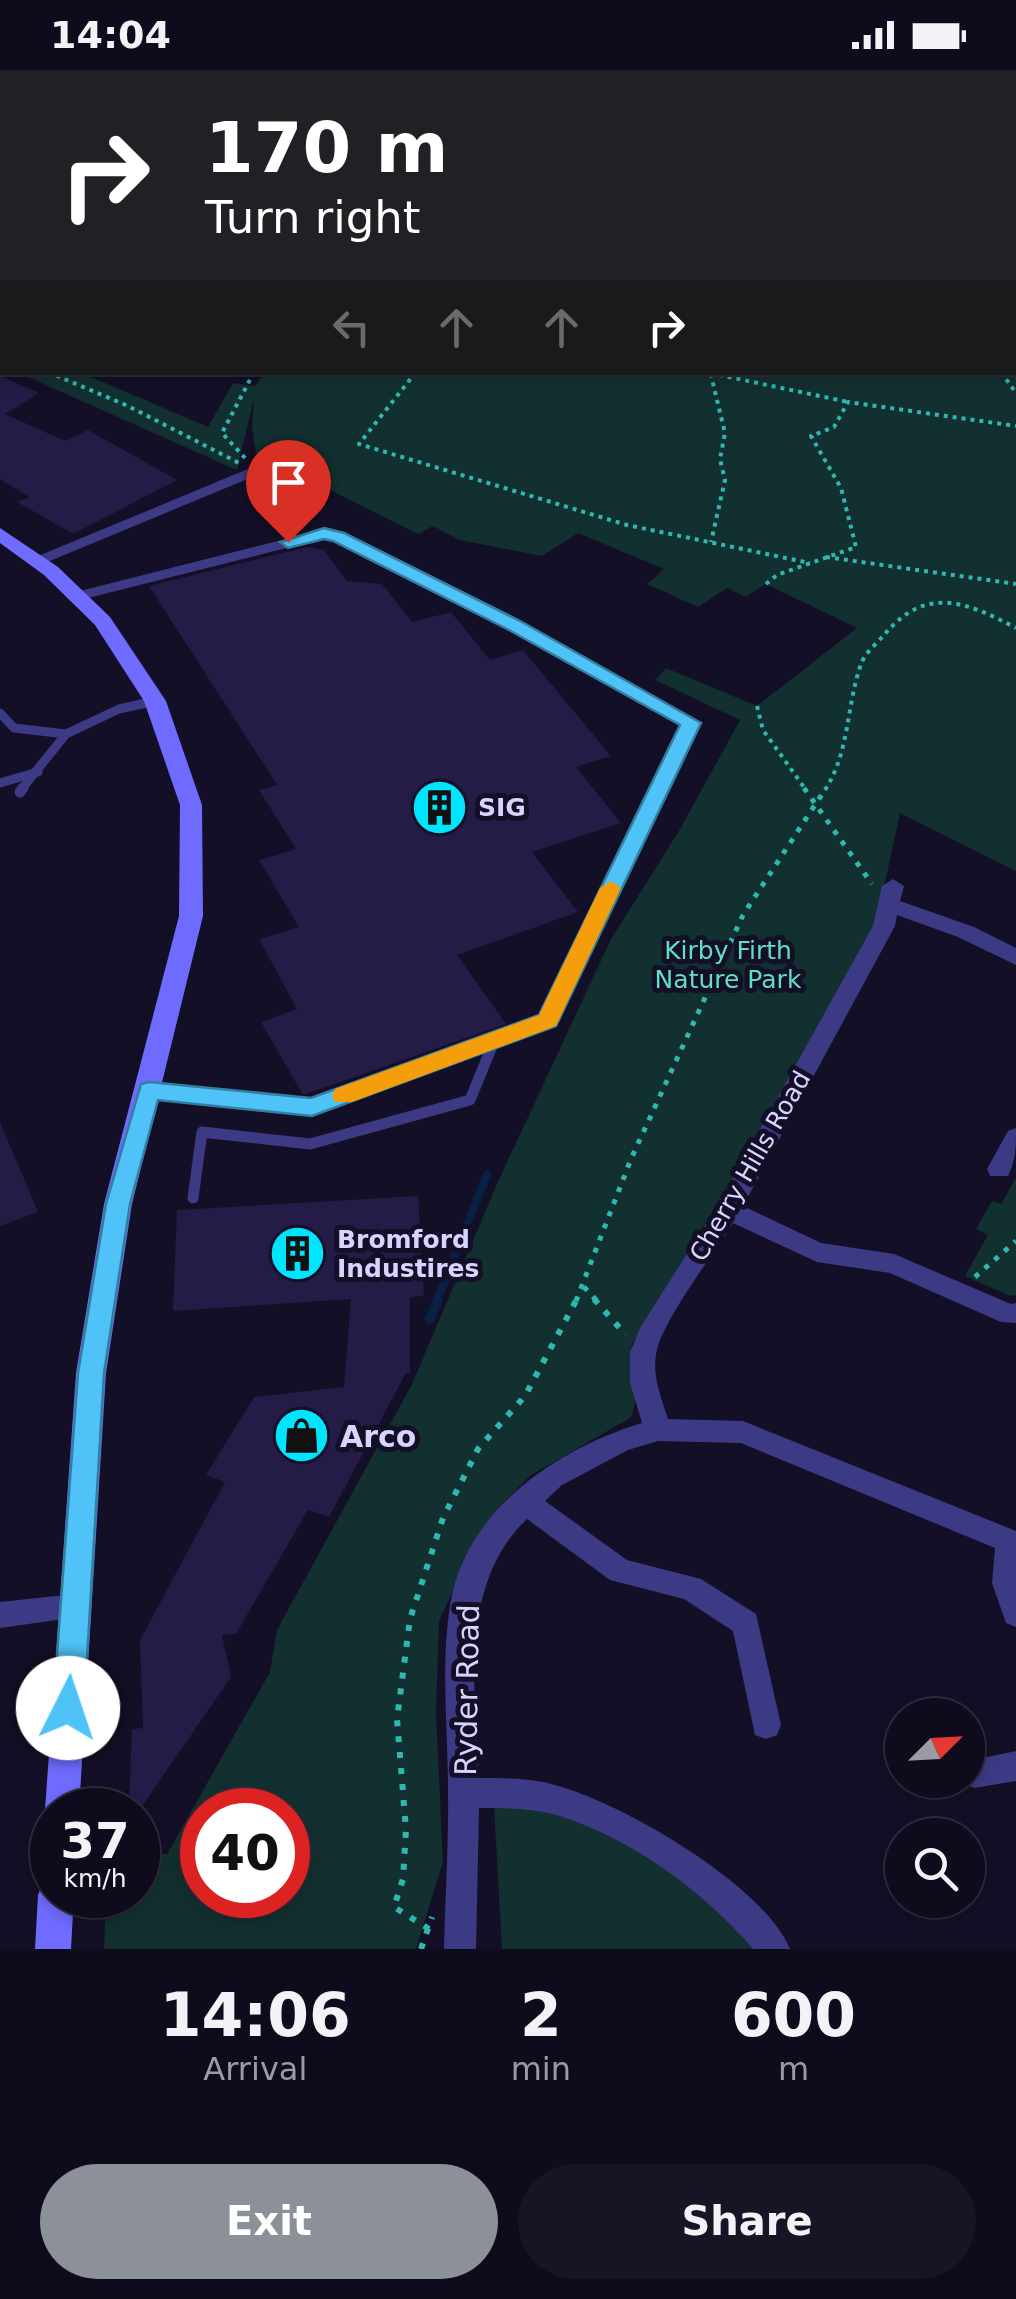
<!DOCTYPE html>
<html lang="en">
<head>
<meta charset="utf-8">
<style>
	body { margin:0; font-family:"DejaVu Sans",sans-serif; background:#171425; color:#f1f3f6; height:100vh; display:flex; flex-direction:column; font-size:38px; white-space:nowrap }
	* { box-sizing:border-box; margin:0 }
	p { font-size:32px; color:#9b9ba3 }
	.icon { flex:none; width:55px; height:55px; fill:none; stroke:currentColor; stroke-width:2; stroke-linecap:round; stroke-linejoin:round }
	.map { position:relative; height:1879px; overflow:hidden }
	.details { display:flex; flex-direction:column; background:#0e0b1c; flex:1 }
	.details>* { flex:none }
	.top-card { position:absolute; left:0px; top:0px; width:1018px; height:305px; box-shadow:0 5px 15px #0003,0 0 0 2px #2e2b3b; background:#202124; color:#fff; overflow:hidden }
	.needle { width:65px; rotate:66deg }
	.buttons { position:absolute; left:885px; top:1628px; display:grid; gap:20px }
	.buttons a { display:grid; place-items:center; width:100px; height:100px; border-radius:50%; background:#0e0b1c; box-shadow:0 5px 15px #0003,0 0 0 2px #2e2b3b; font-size:50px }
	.speed { position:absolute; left:30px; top:1718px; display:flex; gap:20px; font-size:50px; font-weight:700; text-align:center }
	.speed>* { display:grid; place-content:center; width:130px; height:130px; border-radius:50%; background:#0e0b1c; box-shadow:0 5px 15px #0003,0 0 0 2px #2e2b3b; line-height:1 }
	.speed small { font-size:25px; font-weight:400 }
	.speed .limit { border:15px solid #d22; background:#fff; color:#111 }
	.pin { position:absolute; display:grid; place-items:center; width:85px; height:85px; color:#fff; margin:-102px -42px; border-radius:50% 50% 50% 0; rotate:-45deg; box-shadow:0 0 10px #0007 }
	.pin .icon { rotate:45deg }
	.me { position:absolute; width:110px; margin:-55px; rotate:4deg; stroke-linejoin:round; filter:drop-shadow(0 0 8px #0008) }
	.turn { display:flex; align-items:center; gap:35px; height:210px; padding:0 40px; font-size:45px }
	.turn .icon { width:130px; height:130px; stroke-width:2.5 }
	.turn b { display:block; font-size:70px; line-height:85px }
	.lanes { display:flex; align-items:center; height:95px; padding:0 40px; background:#0003; justify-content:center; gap:50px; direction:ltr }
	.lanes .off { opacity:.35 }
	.eta { display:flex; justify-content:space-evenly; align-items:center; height:170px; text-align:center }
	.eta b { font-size:60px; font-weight:800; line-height:70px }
	.primary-button { display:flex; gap:20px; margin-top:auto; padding:20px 40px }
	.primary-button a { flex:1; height:115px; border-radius:60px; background:#8c9099; color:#fff; font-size:40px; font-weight:800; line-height:115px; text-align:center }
	.primary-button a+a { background:#171425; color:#f1f3f6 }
	.status { display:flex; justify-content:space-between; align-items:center; height:70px; padding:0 50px; background:#0e0b1c; direction:ltr }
	.status svg { height:28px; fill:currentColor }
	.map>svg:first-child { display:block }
</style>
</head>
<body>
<div class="status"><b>14:04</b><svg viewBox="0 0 49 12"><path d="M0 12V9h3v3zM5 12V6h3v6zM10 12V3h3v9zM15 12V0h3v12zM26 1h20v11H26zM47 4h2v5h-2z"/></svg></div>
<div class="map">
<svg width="1016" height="1879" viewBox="0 0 1016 1879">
	<rect width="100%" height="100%" fill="#130f26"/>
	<g fill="#12302f" fill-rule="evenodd">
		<path d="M84 0H1016V801L900 743 876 854 755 1071 632 1274C628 1298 642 1327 630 1348L531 1405 505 1431 478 1467 439 1551 436 1643 443 1792 416 1879H104L106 1825H138V1784H167L270 1602 277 1560 412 1314 497 1114 611 869 679 761 740 650 655 610 666 598 757 636 857 558 766 514 746 527 727 518 698 537 647 514 664 499 578 463 542 486 460 470 433 456 418 464 256 383 252 357 254 328 237 400 19 303H82L208 357 233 313 255 316 262 306 320 302H1015V2H81ZM202 1740H288V1825H202Z"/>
		<polygon points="1016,1108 1016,1225 1010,1226 965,1206 988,1165 976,1159 992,1131 1001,1134"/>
		<polygon points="494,1735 596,1747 774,1879 502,1879"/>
	</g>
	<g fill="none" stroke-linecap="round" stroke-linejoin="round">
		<polyline stroke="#0a1f44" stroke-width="8" points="437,1231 487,1104"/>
		<polyline stroke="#0a1f44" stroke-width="10" points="430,1249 438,1229"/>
	</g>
	<g fill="#241b47">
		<polygon points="0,306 39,323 5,344 65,371 88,360 177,410 73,464 17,432 29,427 0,409"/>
		<polygon points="307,477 324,480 347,511 382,514 412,552 451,542 490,590 523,580 611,686 576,697 621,753 532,782 578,842 457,885 506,954 303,1025 261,952 297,939 259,869 299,857 259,790 296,779 259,720 277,715 149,516"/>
		<polygon points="0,1052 38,1142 0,1156"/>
		<polygon points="418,1126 424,1225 410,1228 410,1303 406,1303 329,1447 308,1440 236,1564 222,1565 231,1607 138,1742 129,1740 132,1659 143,1658 140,1570 225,1412 206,1405 254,1327 344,1317 351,1229 173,1241 177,1140"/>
	</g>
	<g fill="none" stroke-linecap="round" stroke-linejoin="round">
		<g stroke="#2fb8b0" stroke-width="4" stroke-dasharray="4 5" stroke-linecap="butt">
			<polyline points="48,302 128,336 239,393"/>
			<polyline points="416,302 359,374 627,455 810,493"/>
			<polyline points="701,302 711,305 725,363 720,389 725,410 711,472"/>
			<polyline points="1001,302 1016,323"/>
			<polyline points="710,303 848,332"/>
			<polyline points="245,388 222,363 254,302"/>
			<polyline points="826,487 1016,514"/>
			<polyline points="766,514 777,505 856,477 841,418 811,366 834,357 848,332 1016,356"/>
			<polyline points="757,636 763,660 806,720"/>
			<path d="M825 720C850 681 846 637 861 594 865 583 877 573 885 564 926 515 967 532 1016 558"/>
		</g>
		<g stroke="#2fb8b0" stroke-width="5" stroke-dasharray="5 8" stroke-linecap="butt">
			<polyline points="804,718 872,814"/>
			<polyline points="975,1207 1016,1171"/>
			<polyline points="584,1217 597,1231"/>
			<polyline points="576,1231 631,1089 743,845 826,718"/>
		</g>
		<g stroke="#2fb8b0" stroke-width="6" stroke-dasharray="6 10" stroke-linecap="butt">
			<polyline points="594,1229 626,1265"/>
			<polyline points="429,1859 394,1837 403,1809 406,1760 397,1649 410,1549 443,1448 478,1379 525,1326 577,1229"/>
			<polyline points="421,1879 432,1847"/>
		</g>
		<g stroke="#3d3a85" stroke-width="9">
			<polyline points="38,491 255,401"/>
			<polyline points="78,526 324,464 338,467 516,556 691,653 659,720"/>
			<polyline points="0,643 14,658 66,664"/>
			<polyline points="0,713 38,702"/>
			<polyline points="21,720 66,664 119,639 155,631"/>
		</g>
		<g stroke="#3d3a85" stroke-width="11">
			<polyline points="20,722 23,718"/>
			<polyline points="149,1020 312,1037 548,950 660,718"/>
			<polyline points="193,1128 202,1062 310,1074 470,1030 495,969"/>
		</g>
		<g fill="#3d3a85" fill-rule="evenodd">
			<path d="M893 809 904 816 900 831 974 857 1016 878V895L958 867 897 845 895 856 743 1136 821 1173 894 1184 1011 1234 1016 1233V1253L1001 1252 890 1203 817 1192 733 1153C714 1183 664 1249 657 1280 651 1304 661 1327 668 1349L743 1351 1016 1461V1557L1006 1553 992 1513 995 1478 741 1373 658 1371 628 1380 562 1415 545 1431 627 1490 701 1509 756 1544 781 1655 777 1665 766 1669 755 1665 733 1561 684 1529 610 1510 527 1449C458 1514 475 1622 479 1708 505 1708 530 1708 555 1715 622 1733 763 1814 790 1879H753C705 1822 628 1766 556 1745 530 1738 505 1738 479 1738L476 1879H444C445 1826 449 1773 448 1720 448 1657 440 1592 451 1530 468 1438 559 1378 642 1353L630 1313V1282L640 1258 719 1133 873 856 882 816Z"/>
			<path d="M1016 1058C1016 1077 1016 1089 1008 1106H990L987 1099 1008 1061Z"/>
			<polygon points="75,1524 85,1528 89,1537 85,1546 0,1558 0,1532"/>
			<polygon points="1016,1681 1016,1711 974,1718 963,1713 962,1710 968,1710 968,1691"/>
		</g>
		<g fill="#6f6bff" fill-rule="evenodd">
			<polygon points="0,458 58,497 110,547 166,631 202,735 203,846 132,1134 106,1303 79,1740 52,1740 52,1753 45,1740 76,1303 104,1134 179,846 180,735 144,631 95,555 44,505 0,473"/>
			<polygon points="52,1809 52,1825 74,1825 71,1879 35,1879 38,1825 43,1812"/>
		</g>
	</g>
	<polygon fill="#4fc3f7" stroke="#337fa1" stroke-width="2.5" points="324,458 344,463 522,552 701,653 556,956 312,1046 158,1030 130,1134 104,1303 84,1638 79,1649 68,1653 58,1649 53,1638 78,1303 106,1134 141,1014 149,1012 311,1028 539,945 680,655 509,560 333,471 324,469 288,478 280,472"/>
	<polygon fill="#f59e0b" points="611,811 621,818 556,956 352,1032 335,1032 332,1026 335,1019 539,945 600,818"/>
	<defs>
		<symbol id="building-disc" viewBox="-11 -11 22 22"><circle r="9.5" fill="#00e5ff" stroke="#130f26"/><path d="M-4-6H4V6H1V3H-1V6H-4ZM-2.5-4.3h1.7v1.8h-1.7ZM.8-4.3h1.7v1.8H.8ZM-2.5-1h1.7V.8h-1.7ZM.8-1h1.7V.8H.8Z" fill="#111"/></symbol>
		<symbol id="shop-disc" viewBox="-11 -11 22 22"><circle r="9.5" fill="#00e5ff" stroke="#130f26"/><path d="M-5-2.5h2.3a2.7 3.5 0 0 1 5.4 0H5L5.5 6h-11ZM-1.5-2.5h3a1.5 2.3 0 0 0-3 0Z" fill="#111"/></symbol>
	</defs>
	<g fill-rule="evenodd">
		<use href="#building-disc" x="408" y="706" width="63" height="63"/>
		<use href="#building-disc" x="266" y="1152" width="63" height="63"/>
		<use href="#shop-disc" x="270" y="1334" width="63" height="63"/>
	</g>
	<g text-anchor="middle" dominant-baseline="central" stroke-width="10" stroke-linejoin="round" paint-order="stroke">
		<g font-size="25" font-weight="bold" fill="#d9d4ff" stroke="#130f26" text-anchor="start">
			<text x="478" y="737">SIG</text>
			<text x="337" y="1169">Bromford<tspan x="337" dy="29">Industires</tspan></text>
		</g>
		<g font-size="25" fill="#5fe0c0" stroke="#130f26">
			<text x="728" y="880">Kirby Firth<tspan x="728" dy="29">Nature Park</tspan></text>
		</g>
		<g font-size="25" fill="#d9d4ff" stroke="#130f26">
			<text transform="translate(750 1096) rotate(-60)">Cherry Hills Road</text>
		</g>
		<g font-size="30" font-weight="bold" fill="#d9d4ff" stroke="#130f26" text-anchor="start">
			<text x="340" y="1366">Arco</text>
		</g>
		<g font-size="30" fill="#d9d4ff" stroke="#130f26">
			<text transform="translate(467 1620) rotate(-89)">Ryder Road</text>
		</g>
	</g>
</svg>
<div class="buttons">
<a><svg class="needle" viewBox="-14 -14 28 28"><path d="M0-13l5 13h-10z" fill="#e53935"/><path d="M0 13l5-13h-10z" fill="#9b9ba3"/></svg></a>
<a><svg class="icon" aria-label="search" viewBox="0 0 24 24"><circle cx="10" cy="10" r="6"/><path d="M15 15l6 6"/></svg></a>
</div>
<div class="speed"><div>37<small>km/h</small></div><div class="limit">40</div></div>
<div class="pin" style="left:288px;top:472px;background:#d93025"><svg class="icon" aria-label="arrive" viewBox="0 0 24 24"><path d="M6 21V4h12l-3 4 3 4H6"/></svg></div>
<svg class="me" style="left:68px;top:1638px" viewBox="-20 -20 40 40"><circle r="19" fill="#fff"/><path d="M0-13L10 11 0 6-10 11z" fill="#4fc3f7"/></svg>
<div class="top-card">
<div class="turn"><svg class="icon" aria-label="right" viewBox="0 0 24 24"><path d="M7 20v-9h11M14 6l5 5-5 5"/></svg><div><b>170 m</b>Turn right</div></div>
<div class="lanes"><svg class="icon off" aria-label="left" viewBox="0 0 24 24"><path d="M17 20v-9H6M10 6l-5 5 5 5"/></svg><svg class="icon off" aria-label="ahead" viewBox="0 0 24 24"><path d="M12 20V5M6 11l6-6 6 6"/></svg><svg class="icon off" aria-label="ahead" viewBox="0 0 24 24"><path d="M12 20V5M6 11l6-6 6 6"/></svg><svg class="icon" aria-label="right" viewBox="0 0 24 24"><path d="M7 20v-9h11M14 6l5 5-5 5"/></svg></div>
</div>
</div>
<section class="details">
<div class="eta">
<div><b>14:06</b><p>Arrival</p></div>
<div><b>2</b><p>min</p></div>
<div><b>600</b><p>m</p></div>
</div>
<div class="primary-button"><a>Exit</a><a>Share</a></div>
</section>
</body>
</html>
